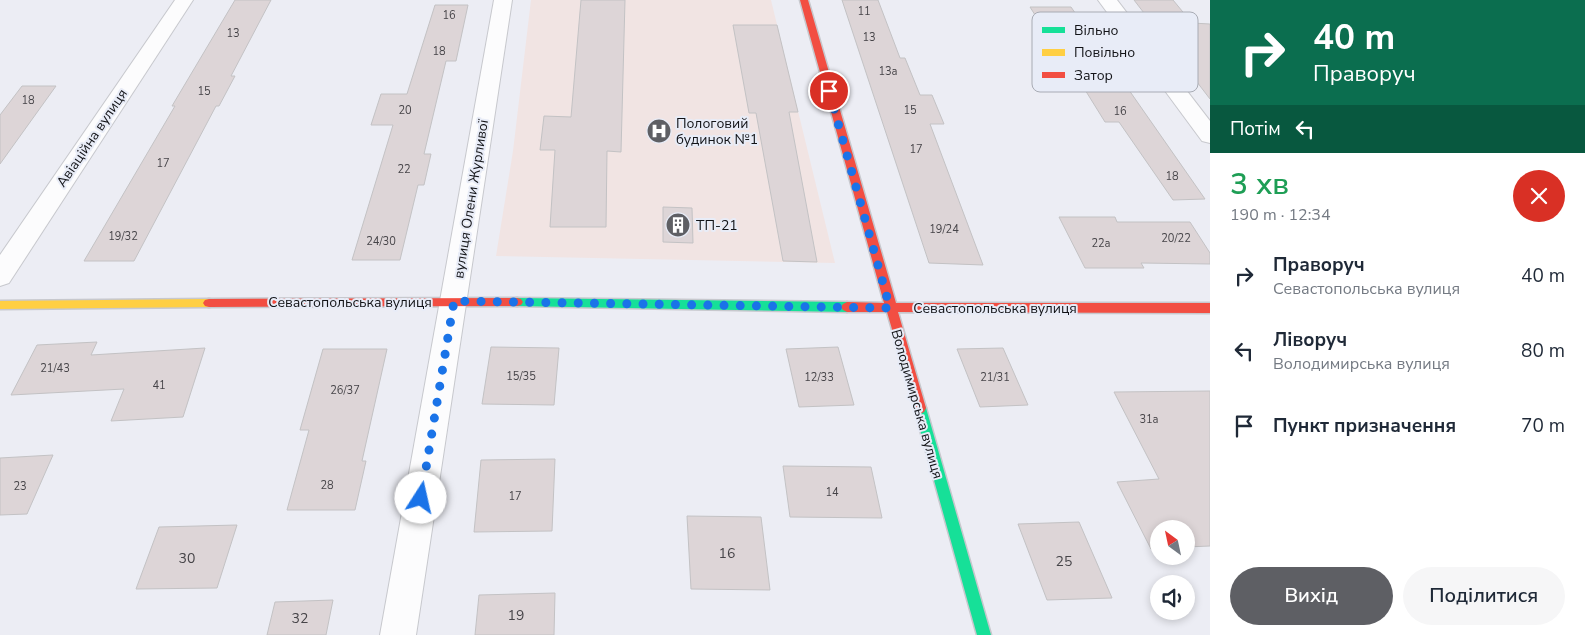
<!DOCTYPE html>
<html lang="uk">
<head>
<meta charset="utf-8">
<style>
	body { margin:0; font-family:"Nunito Sans",sans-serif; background:#f6f6f7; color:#1f2937; height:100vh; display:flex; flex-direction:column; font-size:19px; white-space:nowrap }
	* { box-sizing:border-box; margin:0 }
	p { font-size:16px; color:#747a83 }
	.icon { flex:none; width:28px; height:28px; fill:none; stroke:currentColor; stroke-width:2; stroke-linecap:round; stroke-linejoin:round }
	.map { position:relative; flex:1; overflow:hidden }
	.drawer { display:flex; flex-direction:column; background:#fff; width:375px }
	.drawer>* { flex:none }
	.guide { background:#0b6e4f; color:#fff; overflow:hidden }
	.needle { width:32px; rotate:327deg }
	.tools { position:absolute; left:1150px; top:520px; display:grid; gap:10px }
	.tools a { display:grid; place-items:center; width:45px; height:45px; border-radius:50%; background:#fff; box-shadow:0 2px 8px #0003; font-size:25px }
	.pin { position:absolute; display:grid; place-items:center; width:42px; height:42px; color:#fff; margin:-21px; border:2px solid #fff; border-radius:50%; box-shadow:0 1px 5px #0007 }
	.me { position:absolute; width:55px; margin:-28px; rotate:10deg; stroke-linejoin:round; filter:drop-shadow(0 0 4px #0008) }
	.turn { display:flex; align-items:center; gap:18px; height:105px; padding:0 20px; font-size:22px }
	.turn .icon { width:65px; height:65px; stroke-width:2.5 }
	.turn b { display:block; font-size:35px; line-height:42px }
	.then { display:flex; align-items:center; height:48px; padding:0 20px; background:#0003; gap:10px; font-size:19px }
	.round { display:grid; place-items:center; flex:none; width:52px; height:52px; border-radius:26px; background:#f6f6f7 }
	.overview { display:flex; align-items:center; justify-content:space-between; height:85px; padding:0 20px }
	h1 { font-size:30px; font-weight:600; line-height:38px; color:#1e9e55 }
	.button { display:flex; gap:10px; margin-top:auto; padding:10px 20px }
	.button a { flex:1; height:58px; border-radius:30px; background:#5e5f64; color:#fff; font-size:20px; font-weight:600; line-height:58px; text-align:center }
	.button a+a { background:#f6f6f7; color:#1f2937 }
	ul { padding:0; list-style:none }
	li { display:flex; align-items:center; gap:15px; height:75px; padding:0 20px }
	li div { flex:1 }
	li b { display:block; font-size:19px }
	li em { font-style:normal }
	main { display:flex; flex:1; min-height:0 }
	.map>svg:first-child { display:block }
</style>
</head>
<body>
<main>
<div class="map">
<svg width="1210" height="635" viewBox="0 0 1210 635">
	<rect width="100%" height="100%" fill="#ecedf4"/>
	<polygon fill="#f1e4e3" points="531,0 771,0 835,263 496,256 513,151"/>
	<g fill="#ddd5d7" stroke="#c3c2c4">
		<polygon points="235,0 271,0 231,76 235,76 219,106 216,106 134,261 84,261 175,106 172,106"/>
		<polygon points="581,0 625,0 621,152 607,151 606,227 550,227 555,150 540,150 544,116 571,117"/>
		<polygon points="842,0 878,0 900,58 905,58 920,95 932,95 944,124 930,124 983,265 929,263"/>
		<polygon points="1134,0 1173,0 1192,23 1210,24 1210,99"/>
		<polygon points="435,5 468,5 456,61 446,61 424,154 431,154 424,185 418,185 400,260 352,260 393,125 371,125 381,94 407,94"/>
		<polygon points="1030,7 1071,7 1205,199 1173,200 1119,122 1105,122 1064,56 1061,56"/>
		<polygon points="733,25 777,25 798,112 789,112 817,262 783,261 756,113 749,113"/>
		<polygon points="22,86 56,86 0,164 0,115"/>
		<polygon points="663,207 692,208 693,243 663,242"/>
		<polygon points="1059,217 1115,217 1117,222 1190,222 1210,253 1210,264 1141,263 1144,268 1085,268"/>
		<polygon points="97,342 91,355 205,348 183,417 111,421 124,389 11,395 37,345"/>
		<polygon points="491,347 559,348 554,405 482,404"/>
		<polygon points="838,347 854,405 799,407 786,349"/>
		<polygon points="1003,348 1028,405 980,407 957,349"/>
		<polygon points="323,349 387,349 362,461 366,461 355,510 287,510 309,430 300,430"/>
		<polygon points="1210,391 1210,546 1186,547 1186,529 1159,529 1159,549 1151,549 1117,482 1159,479 1114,392"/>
		<polygon points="53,455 27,514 0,515 0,458"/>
		<polygon points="555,459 552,531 474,532 481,460"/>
		<polygon points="783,466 871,467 882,518 790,517"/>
		<polygon points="687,516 761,517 770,590 691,589"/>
		<polygon points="1079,522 1112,598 1047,600 1018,524"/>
		<polygon points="237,525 217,588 136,589 159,527"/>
		<polygon points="555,593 554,635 475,635 479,595"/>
		<polygon points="333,600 326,635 267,635 275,602"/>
	</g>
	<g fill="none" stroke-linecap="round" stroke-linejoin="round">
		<defs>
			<g id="street">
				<polygon points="175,0 193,0 9,283 0,286 0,255"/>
				<polygon points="494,0 512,0 416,635 380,635"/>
				<polygon points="1098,0 1117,0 1210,121 1210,143 1202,141"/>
			</g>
			<g id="fast">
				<polygon points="517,298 847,302 851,304 853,307 851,310 847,312 517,306 513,305 511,302 513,299"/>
				<polygon points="920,402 924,404 926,408 991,635 977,635 914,408 916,404"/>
			</g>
			<polygon id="slow" points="209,299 213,300 215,303 213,306 209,307 0,309 0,301"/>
			<g id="jam">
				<polygon points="800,0 808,0 896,303 1210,303 1210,313 898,312 926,408 924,412 920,414 916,412 887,312 847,312 843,310 841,307 843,304 847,302 884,303"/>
				<polygon points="517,298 521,299 523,302 521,305 517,306 209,307 205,306 203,303 205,300 209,299"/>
			</g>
		</defs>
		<use href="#street" stroke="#c7c8cd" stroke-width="2"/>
		<use href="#fast" stroke="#c7c8cd" stroke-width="3"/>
		<use href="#slow" stroke="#c7c8cd" stroke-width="3"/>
		<use href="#jam" stroke="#c7c8cd" stroke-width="3"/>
		<use href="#street" fill="#fcfcfd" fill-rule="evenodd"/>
		<use href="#fast" fill="#16e098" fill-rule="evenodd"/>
		<use href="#slow" fill="#ffcf43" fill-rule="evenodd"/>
		<use href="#jam" fill="#f24e42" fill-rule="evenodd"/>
	</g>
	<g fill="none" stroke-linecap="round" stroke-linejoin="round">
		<polyline stroke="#1a73e8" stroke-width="9" stroke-dasharray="0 16.2" points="421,498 454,301 890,308 829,91"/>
	</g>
	<defs>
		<symbol id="hospital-disc" viewBox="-11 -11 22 22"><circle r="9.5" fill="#5e5f64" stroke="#e8ecf7"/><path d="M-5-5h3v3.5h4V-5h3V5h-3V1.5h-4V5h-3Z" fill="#fff"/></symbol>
		<symbol id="building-disc" viewBox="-11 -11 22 22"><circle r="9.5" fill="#5e5f64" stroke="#e8ecf7"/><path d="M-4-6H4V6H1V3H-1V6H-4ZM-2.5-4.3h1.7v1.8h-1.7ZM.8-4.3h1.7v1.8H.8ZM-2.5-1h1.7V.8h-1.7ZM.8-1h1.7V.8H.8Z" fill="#fff"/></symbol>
	</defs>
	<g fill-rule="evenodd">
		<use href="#hospital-disc" x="645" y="117" width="28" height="28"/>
		<use href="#building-disc" x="664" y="211" width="28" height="28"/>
	</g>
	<g text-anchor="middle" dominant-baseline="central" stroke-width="4" stroke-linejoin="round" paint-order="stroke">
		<g font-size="11" fill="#464448">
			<text x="864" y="11">11</text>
			<text x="449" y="15">16</text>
			<text x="233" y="33">13</text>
			<text x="869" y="37">13</text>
			<text x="439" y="51">18</text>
			<text x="888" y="71">13а</text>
			<text x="204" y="91">15</text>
			<text x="28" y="100">18</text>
			<text x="405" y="110">20</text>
			<text x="910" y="110">15</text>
			<text x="1120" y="111">16</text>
			<text x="916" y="149">17</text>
			<text x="163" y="163">17</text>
			<text x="404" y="169">22</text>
			<text x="1172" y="176">18</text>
			<text x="944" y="229">19/24</text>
			<text x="123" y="236">19/32</text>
			<text x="1176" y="238">20/22</text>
			<text x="381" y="241">24/30</text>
			<text x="1101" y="243">22а</text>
			<text x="55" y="368">21/43</text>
			<text x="521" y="376">15/35</text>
			<text x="819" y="377">12/33</text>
			<text x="995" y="377">21/31</text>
			<text x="159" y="385">41</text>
			<text x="345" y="390">26/37</text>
			<text x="1149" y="419">31а</text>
			<text x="327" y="485">28</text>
			<text x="20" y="486">23</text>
			<text x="832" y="492">14</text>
			<text x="515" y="496">17</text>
		</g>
		<g font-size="14" fill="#121317" stroke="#e8ecf7" text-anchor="start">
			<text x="676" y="123">Пологовий<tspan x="676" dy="16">будинок №1</tspan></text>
			<text x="696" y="225">ТП-21</text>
		</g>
		<g font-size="14" fill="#121317" stroke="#e8ecf7">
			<text transform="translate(92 138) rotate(-56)">Авіаційна вулиця</text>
			<text transform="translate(471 199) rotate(-81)">вулиця Олени Журливої</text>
			<text x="350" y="302">Севастопольська вулиця</text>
			<text x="995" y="308">Севастопольська вулиця</text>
			<text transform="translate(917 404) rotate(74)">Володимирська вулиця</text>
		</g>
		<g font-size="14" fill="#464448">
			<text x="727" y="553">16</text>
			<text x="187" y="558">30</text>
			<text x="1064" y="561">25</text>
			<text x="516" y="615">19</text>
			<text x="300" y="618">32</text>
		</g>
	</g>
	<rect x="1032" y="12" width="166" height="80" rx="8" fill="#e8ecf7" stroke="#a8abb4" stroke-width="1"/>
	<rect x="1042" y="27" width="23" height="6" fill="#16e098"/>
	<rect x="1042" y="49" width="23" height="7" fill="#ffcf43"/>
	<rect x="1042" y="72" width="23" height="6" fill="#f24e42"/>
	<g font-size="14" fill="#121317">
		<text x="1074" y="35">Вільно</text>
		<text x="1074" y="57">Повільно</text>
		<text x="1074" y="80">Затор</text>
	</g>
</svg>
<div class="tools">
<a><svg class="needle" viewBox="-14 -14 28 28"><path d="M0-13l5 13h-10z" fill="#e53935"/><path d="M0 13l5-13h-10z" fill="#747a83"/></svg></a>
<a><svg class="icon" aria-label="sound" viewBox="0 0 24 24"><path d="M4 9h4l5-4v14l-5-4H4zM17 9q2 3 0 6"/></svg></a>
</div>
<div class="pin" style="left:829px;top:91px;background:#d93025"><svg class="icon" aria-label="arrive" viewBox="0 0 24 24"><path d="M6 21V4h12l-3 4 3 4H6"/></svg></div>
<svg class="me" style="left:421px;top:498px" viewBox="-20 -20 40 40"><circle r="19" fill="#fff"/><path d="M0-13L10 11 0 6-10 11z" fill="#1a73e8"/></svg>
</div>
<section class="drawer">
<div class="guide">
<div class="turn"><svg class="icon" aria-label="right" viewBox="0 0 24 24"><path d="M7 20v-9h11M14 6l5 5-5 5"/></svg><div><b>40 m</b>Праворуч</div></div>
<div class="then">Потім<svg class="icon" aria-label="left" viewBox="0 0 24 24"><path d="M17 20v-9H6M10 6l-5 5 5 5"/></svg></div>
</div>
<div class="overview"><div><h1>3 хв</h1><p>190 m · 12:34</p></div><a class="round" style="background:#d93025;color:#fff"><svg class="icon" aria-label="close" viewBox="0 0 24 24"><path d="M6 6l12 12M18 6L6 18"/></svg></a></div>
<ul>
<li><svg class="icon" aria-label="right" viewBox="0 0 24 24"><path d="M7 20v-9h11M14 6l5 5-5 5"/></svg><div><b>Праворуч</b><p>Севастопольська вулиця</p></div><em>40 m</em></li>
<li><svg class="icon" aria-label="left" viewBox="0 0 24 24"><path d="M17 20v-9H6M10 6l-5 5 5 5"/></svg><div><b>Ліворуч</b><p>Володимирська вулиця</p></div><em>80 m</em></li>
<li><svg class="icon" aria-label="arrive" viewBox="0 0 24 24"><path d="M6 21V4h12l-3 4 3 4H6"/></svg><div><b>Пункт призначення</b></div><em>70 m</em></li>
</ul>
<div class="button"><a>Вихід</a><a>Поділитися</a></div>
</section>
</main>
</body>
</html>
